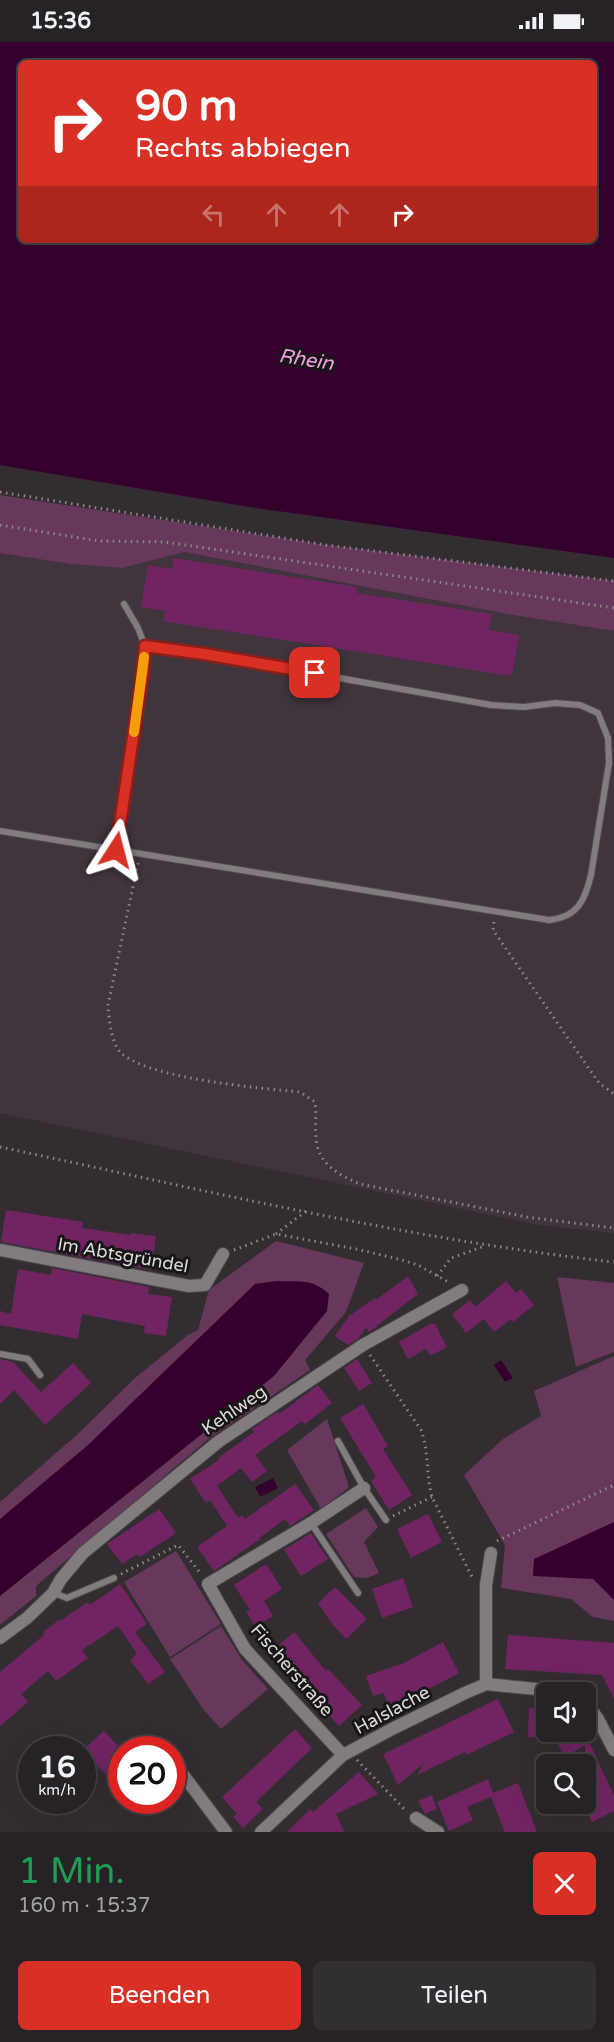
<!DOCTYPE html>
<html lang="de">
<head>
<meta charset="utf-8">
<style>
	body { margin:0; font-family:"Varela Round",sans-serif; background:#322f32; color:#f1f3f6; height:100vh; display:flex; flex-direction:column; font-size:22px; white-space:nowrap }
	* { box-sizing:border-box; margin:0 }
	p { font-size:20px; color:#a4a4a7 }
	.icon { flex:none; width:33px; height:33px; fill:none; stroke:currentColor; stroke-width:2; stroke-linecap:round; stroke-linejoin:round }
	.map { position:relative; height:1790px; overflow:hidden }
	.panel { display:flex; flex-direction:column; background:#262225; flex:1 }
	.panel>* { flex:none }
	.hud { position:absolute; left:18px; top:18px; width:579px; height:183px; border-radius:9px; box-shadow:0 6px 24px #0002,0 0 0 2px #423f42; background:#d93025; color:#fff; overflow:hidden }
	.buttons { position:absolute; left:536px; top:1640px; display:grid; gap:12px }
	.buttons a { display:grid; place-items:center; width:60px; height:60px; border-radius:9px; background:#262225; box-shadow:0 6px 24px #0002,0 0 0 2px #423f42; font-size:30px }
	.speed { position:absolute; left:18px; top:1694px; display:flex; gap:12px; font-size:30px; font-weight:700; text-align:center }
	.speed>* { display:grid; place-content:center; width:78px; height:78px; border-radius:50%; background:#262225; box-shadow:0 6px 24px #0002,0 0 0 2px #423f42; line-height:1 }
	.speed small { font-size:15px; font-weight:400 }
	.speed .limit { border:9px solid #d22; background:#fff; color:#111 }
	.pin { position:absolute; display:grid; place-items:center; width:51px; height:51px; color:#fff; margin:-26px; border-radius:12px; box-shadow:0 3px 9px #0006 }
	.me { position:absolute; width:66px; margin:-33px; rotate:9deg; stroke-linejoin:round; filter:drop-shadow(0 0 4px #0008) }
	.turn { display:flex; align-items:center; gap:21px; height:126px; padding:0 18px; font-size:27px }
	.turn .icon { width:78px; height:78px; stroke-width:2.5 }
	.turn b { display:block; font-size:42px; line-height:51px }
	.lanes { display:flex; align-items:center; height:57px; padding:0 18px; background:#0003; justify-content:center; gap:30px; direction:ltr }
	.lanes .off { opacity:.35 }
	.round { display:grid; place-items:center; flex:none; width:63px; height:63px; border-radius:9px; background:#322f32 }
	.headline { display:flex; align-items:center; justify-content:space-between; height:102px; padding:0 18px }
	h1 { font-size:36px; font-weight:600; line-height:45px; color:#1e9e55 }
	.action { display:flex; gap:12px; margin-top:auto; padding:12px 18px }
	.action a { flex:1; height:69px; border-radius:9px; background:#d93025; color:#fff; font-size:24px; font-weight:600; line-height:69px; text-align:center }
	.action a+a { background:#322f32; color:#f1f3f6 }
	.status { display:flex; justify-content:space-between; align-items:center; height:42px; padding:0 30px; background:#262225; direction:ltr }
	.status svg { height:16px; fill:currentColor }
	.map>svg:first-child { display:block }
</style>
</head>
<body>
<div class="status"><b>15:36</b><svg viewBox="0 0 49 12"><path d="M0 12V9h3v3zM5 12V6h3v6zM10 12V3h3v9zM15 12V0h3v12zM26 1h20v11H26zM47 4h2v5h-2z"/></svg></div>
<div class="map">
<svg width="614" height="1790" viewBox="0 0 614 1790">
	<rect width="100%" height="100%" fill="#332d31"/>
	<polygon fill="#40353d" points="184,510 513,573 614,589 614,1191 539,1183 0,1071 0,511 70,522 122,526"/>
	<g fill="#67385c">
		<polygon points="0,453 326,503 614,539 614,589 513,573 184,510 122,526 70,522 0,511"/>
		<polygon points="276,1199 364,1221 346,1270 305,1318 310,1328 207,1398 36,1544 36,1554 0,1583 0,1460 79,1391 135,1336 188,1293 198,1288 209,1248"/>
		<polygon points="557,1235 614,1241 614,1310 576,1325"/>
		<polygon points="614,1314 614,1579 593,1575 571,1557 501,1546 505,1503 464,1433 503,1397 541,1374 534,1349"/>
		<polygon points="327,1377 348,1442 348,1446 321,1467 287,1408"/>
		<polygon points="366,1466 378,1485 364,1500 379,1531 367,1536 354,1535 326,1492"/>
		<polygon points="176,1509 221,1582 170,1615 124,1540"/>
		<polygon points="221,1584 242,1618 268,1647 221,1687 203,1667 170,1617"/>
	</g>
	<g fill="#35002d" fill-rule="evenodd">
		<path d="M0 0H614V516L249 465 0 423ZM21 21H594V198H21Z"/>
		<path d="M276 1239C299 1240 312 1236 329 1252L327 1269 274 1334 0 1554V1477L88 1403 255 1242Z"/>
		<polygon points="501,1318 513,1336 505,1340 494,1323"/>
		<polygon points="273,1436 278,1446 260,1455 255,1445"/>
		<polygon points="614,1480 614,1558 593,1537 533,1534 534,1517"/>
	</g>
	<g fill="#702562">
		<polygon points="173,516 357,545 356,551 492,572 489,588 519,593 512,634 163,579 165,569 141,565 148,523 172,527"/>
		<polygon points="6,1168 83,1180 82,1186 131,1193 131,1191 156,1194 151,1228 1,1200"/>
		<polygon points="52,1226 149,1245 148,1252 172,1255 166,1294 144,1291 145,1284 82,1272 78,1297 0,1283 0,1269 11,1272 18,1227 51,1233"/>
		<polygon points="408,1234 418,1252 369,1290 366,1285 358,1297 348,1303 335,1294 349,1274 375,1256 376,1258"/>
		<polygon points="506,1239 516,1251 521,1247 534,1263 513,1280 511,1277 494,1290 484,1277 466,1291 452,1272 470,1258 475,1265"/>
		<polygon points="430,1282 435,1282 447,1305 430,1314 426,1307 408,1317 399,1300"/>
		<polygon points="0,1317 13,1320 41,1350 73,1321 91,1341 45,1383 14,1348 0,1362"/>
		<polygon points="357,1317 372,1341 359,1349 344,1326"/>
		<polygon points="318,1343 332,1361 305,1382 302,1379 255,1413 267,1429 252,1440 241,1426 217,1444 238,1476 242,1473 245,1477 295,1442 314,1468 290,1484 285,1477 259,1496 260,1497 214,1529 197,1505 227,1484 210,1458 206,1461 190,1437 219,1418 218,1416 254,1390 252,1387 277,1370 279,1372"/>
		<polygon points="363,1362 388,1404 383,1407 412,1453 389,1468 371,1439 376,1435 340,1376"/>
		<polygon points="159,1467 176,1491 140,1515 137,1512 122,1522 107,1502"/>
		<polygon points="428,1472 442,1500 411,1516 397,1487"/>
		<polygon points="311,1491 328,1517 301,1534 284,1508"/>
		<polygon points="266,1522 282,1547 264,1559 273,1574 256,1585 246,1570 250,1568 234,1543"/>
		<polygon points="403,1536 413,1565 382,1576 372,1547"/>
		<polygon points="120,1542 147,1582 135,1590 165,1630 148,1642 130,1618 137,1612 118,1584 82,1608 88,1616 56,1639 48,1629 21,1652 28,1660 0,1684 0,1630 45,1592 43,1590 59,1578 60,1579 88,1560 90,1563"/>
		<polygon points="335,1545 367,1577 346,1597 332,1582 318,1561"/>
		<polygon points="294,1590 326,1629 328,1627 362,1663 339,1684 305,1648 309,1645 292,1624 288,1627 273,1608"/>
		<polygon points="508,1593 614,1601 614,1656 602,1633 505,1627"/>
		<polygon points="443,1600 459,1631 419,1652 420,1656 389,1667 384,1651 373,1654 366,1634 404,1621"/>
		<polygon points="498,1657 514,1690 466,1713 465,1710 417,1733 424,1721 398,1743 383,1712"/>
		<polygon points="529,1666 546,1666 546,1695 528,1695"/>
		<polygon points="295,1687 312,1706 256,1760 263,1767 243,1786 233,1775 237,1772 222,1755"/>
		<polygon points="104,1689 122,1708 122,1718 106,1733 83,1708"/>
		<polygon points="551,1689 584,1689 614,1754 614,1769 592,1780 585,1765 585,1703 565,1715"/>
		<polygon points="359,1730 378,1752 336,1772 344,1790 287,1790 310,1767 313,1770"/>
		<polygon points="488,1737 493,1751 518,1741 537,1790 505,1790 491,1755 467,1765 473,1778 449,1789 437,1760"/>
		<polygon points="432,1753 437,1767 425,1772 418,1759"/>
	</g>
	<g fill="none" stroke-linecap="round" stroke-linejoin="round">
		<defs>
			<g id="lane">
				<path d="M0 789 549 878C578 875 585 858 591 833L609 721 608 696 598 671 580 663 555 661 524 665 491 663 204 612 145 604"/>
				<polyline points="116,808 143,629 145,604 138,586 124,562"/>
				<polyline points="0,1312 28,1317 40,1333"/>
				<polyline points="338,1399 364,1446 386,1478"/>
				<polyline points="311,1481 358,1551"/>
				<polyline points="54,1551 67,1556 114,1536"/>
			</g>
			<g id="street">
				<polyline points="0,1208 189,1244 205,1243 223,1212"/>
				<polyline points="0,1596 27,1576 53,1551 61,1537 83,1511 218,1400 363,1303 462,1248"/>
				<polyline points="486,1642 486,1543 491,1511"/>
				<polyline points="585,1660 598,1677 614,1708"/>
				<polyline points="343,1713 245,1607 208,1542 311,1481 364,1446"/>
				<polyline points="184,1734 226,1790"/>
				<polyline points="416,1776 438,1790"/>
				<polyline points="261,1790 343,1713 394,1686 465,1651 486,1642 567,1650"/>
			</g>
		</defs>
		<use href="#lane" stroke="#4d494c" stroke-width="8"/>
		<use href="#street" stroke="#4d494c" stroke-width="14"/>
		<g stroke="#8d888b" stroke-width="3" stroke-dasharray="1.5 4.5" stroke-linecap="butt">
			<polyline points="0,450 326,503 614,539"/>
			<polyline points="0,483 99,499 165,500 614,566"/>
			<path d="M138 821 108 963C109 977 111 1001 121 1011 150 1037 259 1046 300 1050L315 1060C317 1074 314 1089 317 1103 322 1125 342 1134 360 1142L527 1175 614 1186"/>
			<polyline points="494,880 493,888 599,1041 614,1052"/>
			<path d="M0 1105C204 1148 407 1197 614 1220"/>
			<polyline points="276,1192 306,1169"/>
			<polyline points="234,1208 276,1192 361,1208 402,1218 418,1223 450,1241"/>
			<polyline points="437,1234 451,1216 485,1204"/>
			<path d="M370 1313 421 1388C429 1409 426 1433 432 1455L473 1537"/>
			<polyline points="393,1474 432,1455"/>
			<polyline points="497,1499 614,1443"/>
			<polyline points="121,1532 178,1503 201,1532"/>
			<polyline points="357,1718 407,1770"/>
		</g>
		<use href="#lane" stroke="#827b80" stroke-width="6"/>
		<use href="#street" stroke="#827b80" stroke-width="12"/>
	</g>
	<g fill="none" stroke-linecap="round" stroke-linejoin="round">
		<defs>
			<polyline id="route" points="116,808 143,629 145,604 204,612 315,631"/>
		</defs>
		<use href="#route" stroke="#8d1f18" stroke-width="15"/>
		<use href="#route" stroke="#d93025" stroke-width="10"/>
		<polyline stroke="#f59e0b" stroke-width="10" points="134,690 144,615"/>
	</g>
	<g text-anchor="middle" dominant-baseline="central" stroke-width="6" stroke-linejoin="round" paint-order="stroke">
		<g font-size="18" fill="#dddadc" stroke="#191618">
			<text transform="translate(123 1213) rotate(10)">Im Abtsgründel</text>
			<text transform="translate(234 1368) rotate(-34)">Kehlweg</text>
			<text transform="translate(292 1628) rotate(49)">Fischerstraße</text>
			<text transform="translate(392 1668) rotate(-28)">Halslache</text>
		</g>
		<g font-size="20" font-style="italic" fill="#f6a2e2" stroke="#191618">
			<text transform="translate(306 318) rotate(9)">Rhein</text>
		</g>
	</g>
</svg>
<div class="buttons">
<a><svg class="icon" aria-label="sound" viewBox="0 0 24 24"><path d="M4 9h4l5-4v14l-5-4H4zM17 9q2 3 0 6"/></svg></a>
<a><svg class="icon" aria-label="search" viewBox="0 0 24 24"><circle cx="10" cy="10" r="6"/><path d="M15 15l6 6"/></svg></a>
</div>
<div class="speed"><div>16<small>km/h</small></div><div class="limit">20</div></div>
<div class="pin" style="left:315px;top:631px;background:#d93025"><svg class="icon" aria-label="arrive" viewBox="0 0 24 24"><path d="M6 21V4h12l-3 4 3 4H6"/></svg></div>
<svg class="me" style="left:116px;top:808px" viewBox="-20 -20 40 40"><path d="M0-17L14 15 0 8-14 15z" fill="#d93025" stroke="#fff" stroke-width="4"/></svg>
<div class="hud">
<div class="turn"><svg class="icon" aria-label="right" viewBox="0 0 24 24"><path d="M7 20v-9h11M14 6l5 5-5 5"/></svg><div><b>90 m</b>Rechts abbiegen</div></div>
<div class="lanes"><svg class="icon off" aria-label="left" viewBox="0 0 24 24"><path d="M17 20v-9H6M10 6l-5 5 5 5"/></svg><svg class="icon off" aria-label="ahead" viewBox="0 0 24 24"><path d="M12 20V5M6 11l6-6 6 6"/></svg><svg class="icon off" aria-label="ahead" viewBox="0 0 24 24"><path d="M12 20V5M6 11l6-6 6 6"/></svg><svg class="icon" aria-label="right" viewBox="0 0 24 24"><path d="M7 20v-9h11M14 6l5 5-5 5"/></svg></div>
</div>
</div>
<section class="panel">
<div class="headline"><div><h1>1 Min.</h1><p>160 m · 15:37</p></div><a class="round" style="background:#d93025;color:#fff"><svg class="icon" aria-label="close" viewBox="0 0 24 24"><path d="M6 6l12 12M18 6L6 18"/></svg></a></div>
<div class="action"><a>Beenden</a><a>Teilen</a></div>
</section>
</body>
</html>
